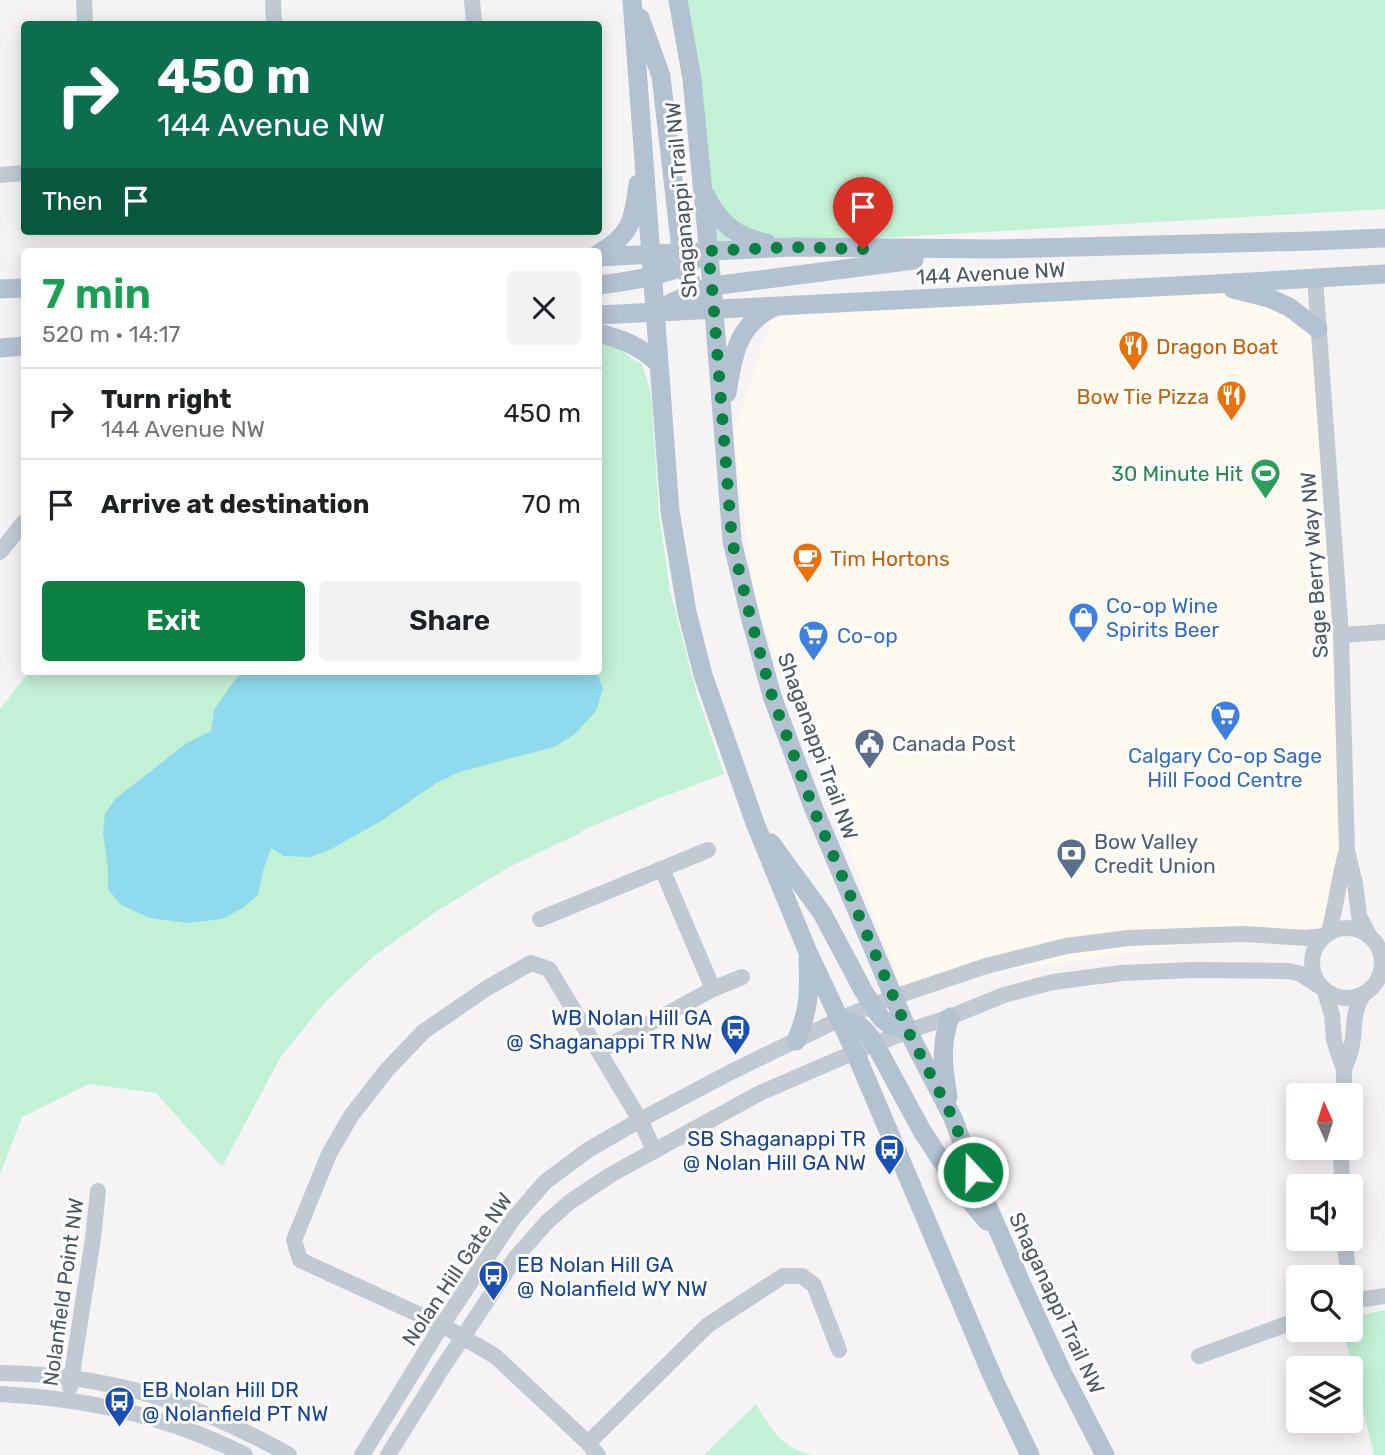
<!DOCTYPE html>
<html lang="en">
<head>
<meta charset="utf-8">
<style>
	body { margin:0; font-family:Rubik,sans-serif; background:#f2f2f2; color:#202124; height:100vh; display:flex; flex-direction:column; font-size:26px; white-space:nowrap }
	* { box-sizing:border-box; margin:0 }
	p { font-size:23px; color:#757577 }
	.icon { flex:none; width:38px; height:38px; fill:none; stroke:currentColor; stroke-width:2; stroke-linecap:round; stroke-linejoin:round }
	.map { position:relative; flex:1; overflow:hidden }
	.drawer { position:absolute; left:21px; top:248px; width:581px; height:427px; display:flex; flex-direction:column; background:#fff; border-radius:7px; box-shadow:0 4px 18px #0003 }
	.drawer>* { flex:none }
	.top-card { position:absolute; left:21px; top:21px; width:581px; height:214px; border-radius:7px; box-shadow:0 4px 18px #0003; background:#0b6e4f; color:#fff; overflow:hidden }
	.needle { width:46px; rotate:357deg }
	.controls { position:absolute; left:1286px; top:1083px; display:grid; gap:14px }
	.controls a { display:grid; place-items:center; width:77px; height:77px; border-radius:7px; background:#fff; box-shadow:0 4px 18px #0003; font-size:35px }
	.pin { position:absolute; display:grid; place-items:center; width:60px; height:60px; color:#fff; margin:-72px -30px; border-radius:50% 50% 50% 0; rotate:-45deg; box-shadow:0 0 7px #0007 }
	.pin .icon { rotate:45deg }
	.me { position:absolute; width:77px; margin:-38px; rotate:339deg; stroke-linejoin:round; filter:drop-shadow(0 0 5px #0008) }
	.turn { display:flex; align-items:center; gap:24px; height:147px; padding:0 21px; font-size:32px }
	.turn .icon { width:91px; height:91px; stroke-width:2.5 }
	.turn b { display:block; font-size:49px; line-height:60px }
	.then { display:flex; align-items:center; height:66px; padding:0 21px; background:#0003; gap:14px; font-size:26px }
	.round { display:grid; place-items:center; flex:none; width:74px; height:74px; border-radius:7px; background:#f2f2f2 }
	.overview { display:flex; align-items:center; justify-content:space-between; height:119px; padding:0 21px }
	h1 { font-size:42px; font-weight:600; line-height:52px; color:#1e9e55 }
	.action { display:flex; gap:14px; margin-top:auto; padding:14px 21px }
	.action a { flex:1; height:80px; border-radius:7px; background:#0b8043; color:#fff; font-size:28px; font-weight:600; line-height:80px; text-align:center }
	.action a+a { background:#f2f2f2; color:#202124 }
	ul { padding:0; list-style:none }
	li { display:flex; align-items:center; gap:21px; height:91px; padding:0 21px; border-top:2px solid #e0e0e0 }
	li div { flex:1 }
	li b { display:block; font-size:26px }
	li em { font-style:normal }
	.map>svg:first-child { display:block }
</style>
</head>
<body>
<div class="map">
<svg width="1385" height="1455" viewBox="0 0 1385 1455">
	<rect width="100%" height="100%" fill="#f5f3f3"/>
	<polygon fill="#fdf9ef" points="1215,284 1318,329 1347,851 1322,926 900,985 755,601 733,434 772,319 879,301"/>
	<g fill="#c3f1d5">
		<polygon points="684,0 1385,0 1385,209 702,248"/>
		<polygon points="599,341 615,344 632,359 642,364 651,393 659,514 670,591 697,695 724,774 660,798 585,829 580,833 509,867 437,911 373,957 325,1002 280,1058 222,1167 156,1093 89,1084 22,1117 0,1174 0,709 29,672 598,672"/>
		<polygon points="1385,1310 1385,1455 1374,1455 1343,1330 1351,1330 1351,1317"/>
		<path d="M756 1404C771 1429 782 1449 813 1455H704Z"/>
	</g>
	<polygon fill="#90daee" points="243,672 479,672 489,674 497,672 597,672 603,689 596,711 575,734 554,747 459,772 435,784 381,821 333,848 311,857 284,856 271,848 263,871 258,895 243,908 222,919 188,923 150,918 121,905 108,889 108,869 103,833 105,814 116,798 187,743 211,731 214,710 233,682"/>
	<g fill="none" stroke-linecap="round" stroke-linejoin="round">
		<g stroke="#c1cad2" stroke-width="16">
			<polyline points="84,0 85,24"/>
			<polyline points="273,0 274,24"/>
			<polyline points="472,0 474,24"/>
			<polyline points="0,175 24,173"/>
			<polyline points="1315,278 1341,635 1347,851 1355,883 1359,916 1369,935"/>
			<polyline points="0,552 24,522"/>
			<polyline points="1341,635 1385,632"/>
			<polyline points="662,869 713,989"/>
			<polyline points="540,919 708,850"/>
			<circle cx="1347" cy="963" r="35"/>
			<path d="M1329 932C1336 906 1339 879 1346 853"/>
			<polyline points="1325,992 1332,1015 1334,1040 1344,1070 1344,1096"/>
			<polyline points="599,1051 713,989 742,977"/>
			<path d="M1344 1070C1346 1063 1350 1056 1351 1049 1356 1029 1351 1014 1363 995"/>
			<polyline points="1341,1148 1342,1186"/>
			<polyline points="1344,1239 1349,1278"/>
			<polyline points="1351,1301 1385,1296"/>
			<polyline points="1199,1356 1298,1320"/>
			<path d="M0 1373C107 1374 196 1402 289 1455"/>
			<polyline points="70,1387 93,1238 98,1191"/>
			<path d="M0 1394C88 1399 166 1415 245 1455"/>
			<polyline points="588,1443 708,1325 783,1276 802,1276 814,1285 839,1350"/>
			<polyline points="362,1455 442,1325 513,1219 545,1182 588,1150 640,1120 731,1072 840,1019 894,997 986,966 1066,946 1128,938 1242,934 1307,938 1324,936"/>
			<polyline points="388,1455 441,1370 516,1257 547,1222 571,1201 612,1174 760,1093 855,1052 908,1031 950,1017 1004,995 1053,982 1122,973 1193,970 1289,971 1301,974 1319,986"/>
			<polyline points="598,1455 588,1443 495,1356 442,1325 300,1260 294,1240 329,1154 351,1116 386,1071 423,1032 487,988 531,963 549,969 640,1120 654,1150"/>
		</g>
		<g stroke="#b3c2d1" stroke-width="19">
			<polyline points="632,0 670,511 687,612 703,675 755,823 807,950 855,1052 994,1380 1030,1455"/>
			<polyline points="678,0 692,79 712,286 732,541 751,620 772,696 814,809 908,1031 953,1118 973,1172 1022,1285 1063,1374 1105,1455"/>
			<polyline points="640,18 661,76 683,266 692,284 703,299"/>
			<path d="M706 196C720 224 736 237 767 243"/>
			<path d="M598 254C632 235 633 220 638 184"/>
			<polyline points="598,257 793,247 995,249 1312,241 1385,238"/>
			<path d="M598 285C632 281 665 276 695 260"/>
			<polyline points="0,289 24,288"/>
			<polyline points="1233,289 1269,298 1289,307 1318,329"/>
			<polyline points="660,309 675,301 712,286 914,260"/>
			<polyline points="598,315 1215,284 1385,274"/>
			<path d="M598 333C622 339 640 346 658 363"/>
			<polyline points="0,348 24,346"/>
			<path d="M727 393C733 357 736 325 774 307"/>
			<polyline points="771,843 822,913 864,992 881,1018 890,1025 908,1031"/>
			<path d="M840 1019C859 1023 865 1028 875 1044L922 1131 960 1189 987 1221"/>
			<path d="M796 1041C810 1008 809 993 808 958"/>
			<path d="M948 1097C943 1067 940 1046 950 1017"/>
		</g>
	</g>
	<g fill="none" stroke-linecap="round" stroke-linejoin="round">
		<polyline stroke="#0b8043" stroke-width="12" stroke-dasharray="0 21.6" points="863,249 793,247 708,251 712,286 732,541 751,620 772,696 814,810 908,1031 953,1118 973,1172"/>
	</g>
	<defs>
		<symbol id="restaurant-pin" viewBox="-11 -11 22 30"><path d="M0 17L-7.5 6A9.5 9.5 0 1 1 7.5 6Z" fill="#e8710a" stroke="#fff"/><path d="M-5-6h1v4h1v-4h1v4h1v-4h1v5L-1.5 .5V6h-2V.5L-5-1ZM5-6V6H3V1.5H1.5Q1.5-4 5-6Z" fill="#fff"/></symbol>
		<symbol id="stadium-pin" viewBox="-11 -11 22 30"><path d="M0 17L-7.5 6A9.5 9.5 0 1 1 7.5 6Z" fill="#2e9e5b" stroke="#fff"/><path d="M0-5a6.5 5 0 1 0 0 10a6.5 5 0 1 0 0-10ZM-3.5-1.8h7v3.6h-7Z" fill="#fff"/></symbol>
		<symbol id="cafe-pin" viewBox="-11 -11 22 30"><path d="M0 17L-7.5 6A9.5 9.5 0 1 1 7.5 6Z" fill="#e8710a" stroke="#fff"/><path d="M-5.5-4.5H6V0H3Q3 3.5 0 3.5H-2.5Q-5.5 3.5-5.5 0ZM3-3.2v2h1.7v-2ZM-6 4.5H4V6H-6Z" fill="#fff"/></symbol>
		<symbol id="shop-pin" viewBox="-11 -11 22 30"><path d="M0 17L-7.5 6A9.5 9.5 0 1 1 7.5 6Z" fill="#3f7fe0" stroke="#fff"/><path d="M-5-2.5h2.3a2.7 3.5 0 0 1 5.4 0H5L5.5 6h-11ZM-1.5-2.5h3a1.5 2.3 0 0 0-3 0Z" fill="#fff"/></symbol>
		<symbol id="supermarket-pin" viewBox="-11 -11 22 30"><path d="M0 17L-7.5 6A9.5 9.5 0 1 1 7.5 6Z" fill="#3f7fe0" stroke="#fff"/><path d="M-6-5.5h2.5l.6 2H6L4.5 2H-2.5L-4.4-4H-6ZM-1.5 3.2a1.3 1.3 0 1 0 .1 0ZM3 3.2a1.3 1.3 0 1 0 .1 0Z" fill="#fff"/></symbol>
		<symbol id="civic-pin" viewBox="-11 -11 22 30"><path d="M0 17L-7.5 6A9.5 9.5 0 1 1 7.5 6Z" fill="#5c6f8a" stroke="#fff"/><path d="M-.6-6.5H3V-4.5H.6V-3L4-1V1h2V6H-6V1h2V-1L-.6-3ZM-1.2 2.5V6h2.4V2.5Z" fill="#fff"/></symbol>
		<symbol id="bank-pin" viewBox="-11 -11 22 30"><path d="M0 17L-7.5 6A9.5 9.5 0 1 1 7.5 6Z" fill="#5c6f8a" stroke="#fff"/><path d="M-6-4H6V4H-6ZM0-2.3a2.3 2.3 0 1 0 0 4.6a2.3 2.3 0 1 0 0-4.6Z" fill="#fff"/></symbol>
		<symbol id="bus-pin" viewBox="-11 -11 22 30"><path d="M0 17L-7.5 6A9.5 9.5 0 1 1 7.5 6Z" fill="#1a4fb4" stroke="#fff"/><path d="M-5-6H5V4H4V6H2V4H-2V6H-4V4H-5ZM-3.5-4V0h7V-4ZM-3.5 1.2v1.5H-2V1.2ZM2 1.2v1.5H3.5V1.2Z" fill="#fff"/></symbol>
	</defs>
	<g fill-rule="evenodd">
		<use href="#restaurant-pin" x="1116" y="328" width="35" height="47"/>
		<use href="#restaurant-pin" x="1214" y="378" width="35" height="47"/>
		<use href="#stadium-pin" x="1248" y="456" width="35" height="47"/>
		<use href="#cafe-pin" x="790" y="540" width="35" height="47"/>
		<use href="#shop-pin" x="1066" y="600" width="35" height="47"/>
		<use href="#supermarket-pin" x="796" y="618" width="35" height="47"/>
		<use href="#supermarket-pin" x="1208" y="698" width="35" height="47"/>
		<use href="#civic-pin" x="852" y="726" width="35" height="47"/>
		<use href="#bank-pin" x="1054" y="836" width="35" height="47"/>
		<use href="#bus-pin" x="718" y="1012" width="35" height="47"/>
		<use href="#bus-pin" x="872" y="1132" width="35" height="47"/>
		<use href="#bus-pin" x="476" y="1258" width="35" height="47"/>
		<use href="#bus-pin" x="102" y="1384" width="35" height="47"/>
	</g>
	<g text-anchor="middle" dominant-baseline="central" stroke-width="6" stroke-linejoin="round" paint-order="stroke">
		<g font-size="21" fill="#4a5661" stroke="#fff">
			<text transform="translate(681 200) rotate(-95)">Shaganappi Trail NW</text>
			<text transform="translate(991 273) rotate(-3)">144 Avenue NW</text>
			<text transform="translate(1314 565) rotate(-94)">Sage Berry Way NW</text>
			<text transform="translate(818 746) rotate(70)">Shaganappi Trail NW</text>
			<text transform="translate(457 1269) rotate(-56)">Nolan Hill Gate NW</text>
			<text transform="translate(63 1292) rotate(-82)">Nolanfield Point NW</text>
			<text transform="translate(1057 1303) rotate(65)">Shaganappi Trail NW</text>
		</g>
		<g font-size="21" fill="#c56008" stroke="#fff" text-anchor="start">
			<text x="1156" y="346">Dragon Boat</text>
			<text x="1209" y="396" text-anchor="end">Bow Tie Pizza</text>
			<text x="830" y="558">Tim Hortons</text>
		</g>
		<g font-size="21" fill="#27864d" stroke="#fff" text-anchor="end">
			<text x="1243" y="473">30 Minute Hit</text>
		</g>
		<g font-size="21" fill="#366cbe" stroke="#fff" text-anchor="start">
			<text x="1106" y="605">Co-op Wine<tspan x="1106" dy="24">Spirits Beer</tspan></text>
			<text x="837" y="635">Co-op</text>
			<text x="1225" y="755" text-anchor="middle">Calgary Co-op Sage<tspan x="1225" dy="24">Hill Food Centre</tspan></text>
		</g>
		<g font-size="21" fill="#4e5e75" stroke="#fff" text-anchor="start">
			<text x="892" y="743">Canada Post</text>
			<text x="1094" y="841">Bow Valley<tspan x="1094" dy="24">Credit Union</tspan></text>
		</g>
		<g font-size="21" fill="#164399" stroke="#fff" text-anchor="end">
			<text x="712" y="1017">WB Nolan Hill GA<tspan x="712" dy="24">@ Shaganappi TR NW</tspan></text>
			<text x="866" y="1138">SB Shaganappi TR<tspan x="866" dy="24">@ Nolan Hill GA NW</tspan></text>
			<text x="517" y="1264" text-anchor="start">EB Nolan Hill GA<tspan x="517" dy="24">@ Nolanfield WY NW</tspan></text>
			<text x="142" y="1389" text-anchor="start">EB Nolan Hill DR<tspan x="142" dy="24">@ Nolanfield PT NW</tspan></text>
		</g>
	</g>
</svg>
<div class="controls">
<a><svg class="needle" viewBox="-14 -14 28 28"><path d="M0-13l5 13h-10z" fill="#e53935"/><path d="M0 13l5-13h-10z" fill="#757577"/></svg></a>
<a><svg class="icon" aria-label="sound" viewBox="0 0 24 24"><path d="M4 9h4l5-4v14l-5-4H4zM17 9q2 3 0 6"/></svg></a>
<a><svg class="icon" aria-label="search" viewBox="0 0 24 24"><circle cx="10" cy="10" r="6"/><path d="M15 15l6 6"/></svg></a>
<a><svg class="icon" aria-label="layers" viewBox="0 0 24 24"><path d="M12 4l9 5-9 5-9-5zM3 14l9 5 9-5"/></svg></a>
</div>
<div class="pin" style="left:863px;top:249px;background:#d93025"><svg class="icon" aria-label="arrive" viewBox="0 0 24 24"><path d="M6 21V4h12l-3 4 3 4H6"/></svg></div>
<svg class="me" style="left:973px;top:1172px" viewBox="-20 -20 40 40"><circle r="17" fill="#0b8043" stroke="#fff" stroke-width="3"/><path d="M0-11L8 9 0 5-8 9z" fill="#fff"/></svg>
<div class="top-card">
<div class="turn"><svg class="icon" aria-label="right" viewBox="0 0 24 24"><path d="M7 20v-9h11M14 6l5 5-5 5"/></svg><div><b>450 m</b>144 Avenue NW</div></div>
<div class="then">Then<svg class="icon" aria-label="arrive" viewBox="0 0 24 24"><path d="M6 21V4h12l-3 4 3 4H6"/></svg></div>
</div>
<section class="drawer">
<div class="overview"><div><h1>7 min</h1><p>520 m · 14:17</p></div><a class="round"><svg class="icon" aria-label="close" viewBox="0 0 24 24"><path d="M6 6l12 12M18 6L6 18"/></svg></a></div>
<ul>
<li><svg class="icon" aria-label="right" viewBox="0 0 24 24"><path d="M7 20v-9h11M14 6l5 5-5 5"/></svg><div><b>Turn right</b><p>144 Avenue NW</p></div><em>450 m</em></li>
<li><svg class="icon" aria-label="arrive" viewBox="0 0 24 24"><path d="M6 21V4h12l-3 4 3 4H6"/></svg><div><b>Arrive at destination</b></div><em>70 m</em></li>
</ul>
<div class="action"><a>Exit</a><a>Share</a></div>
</section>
</div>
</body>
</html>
